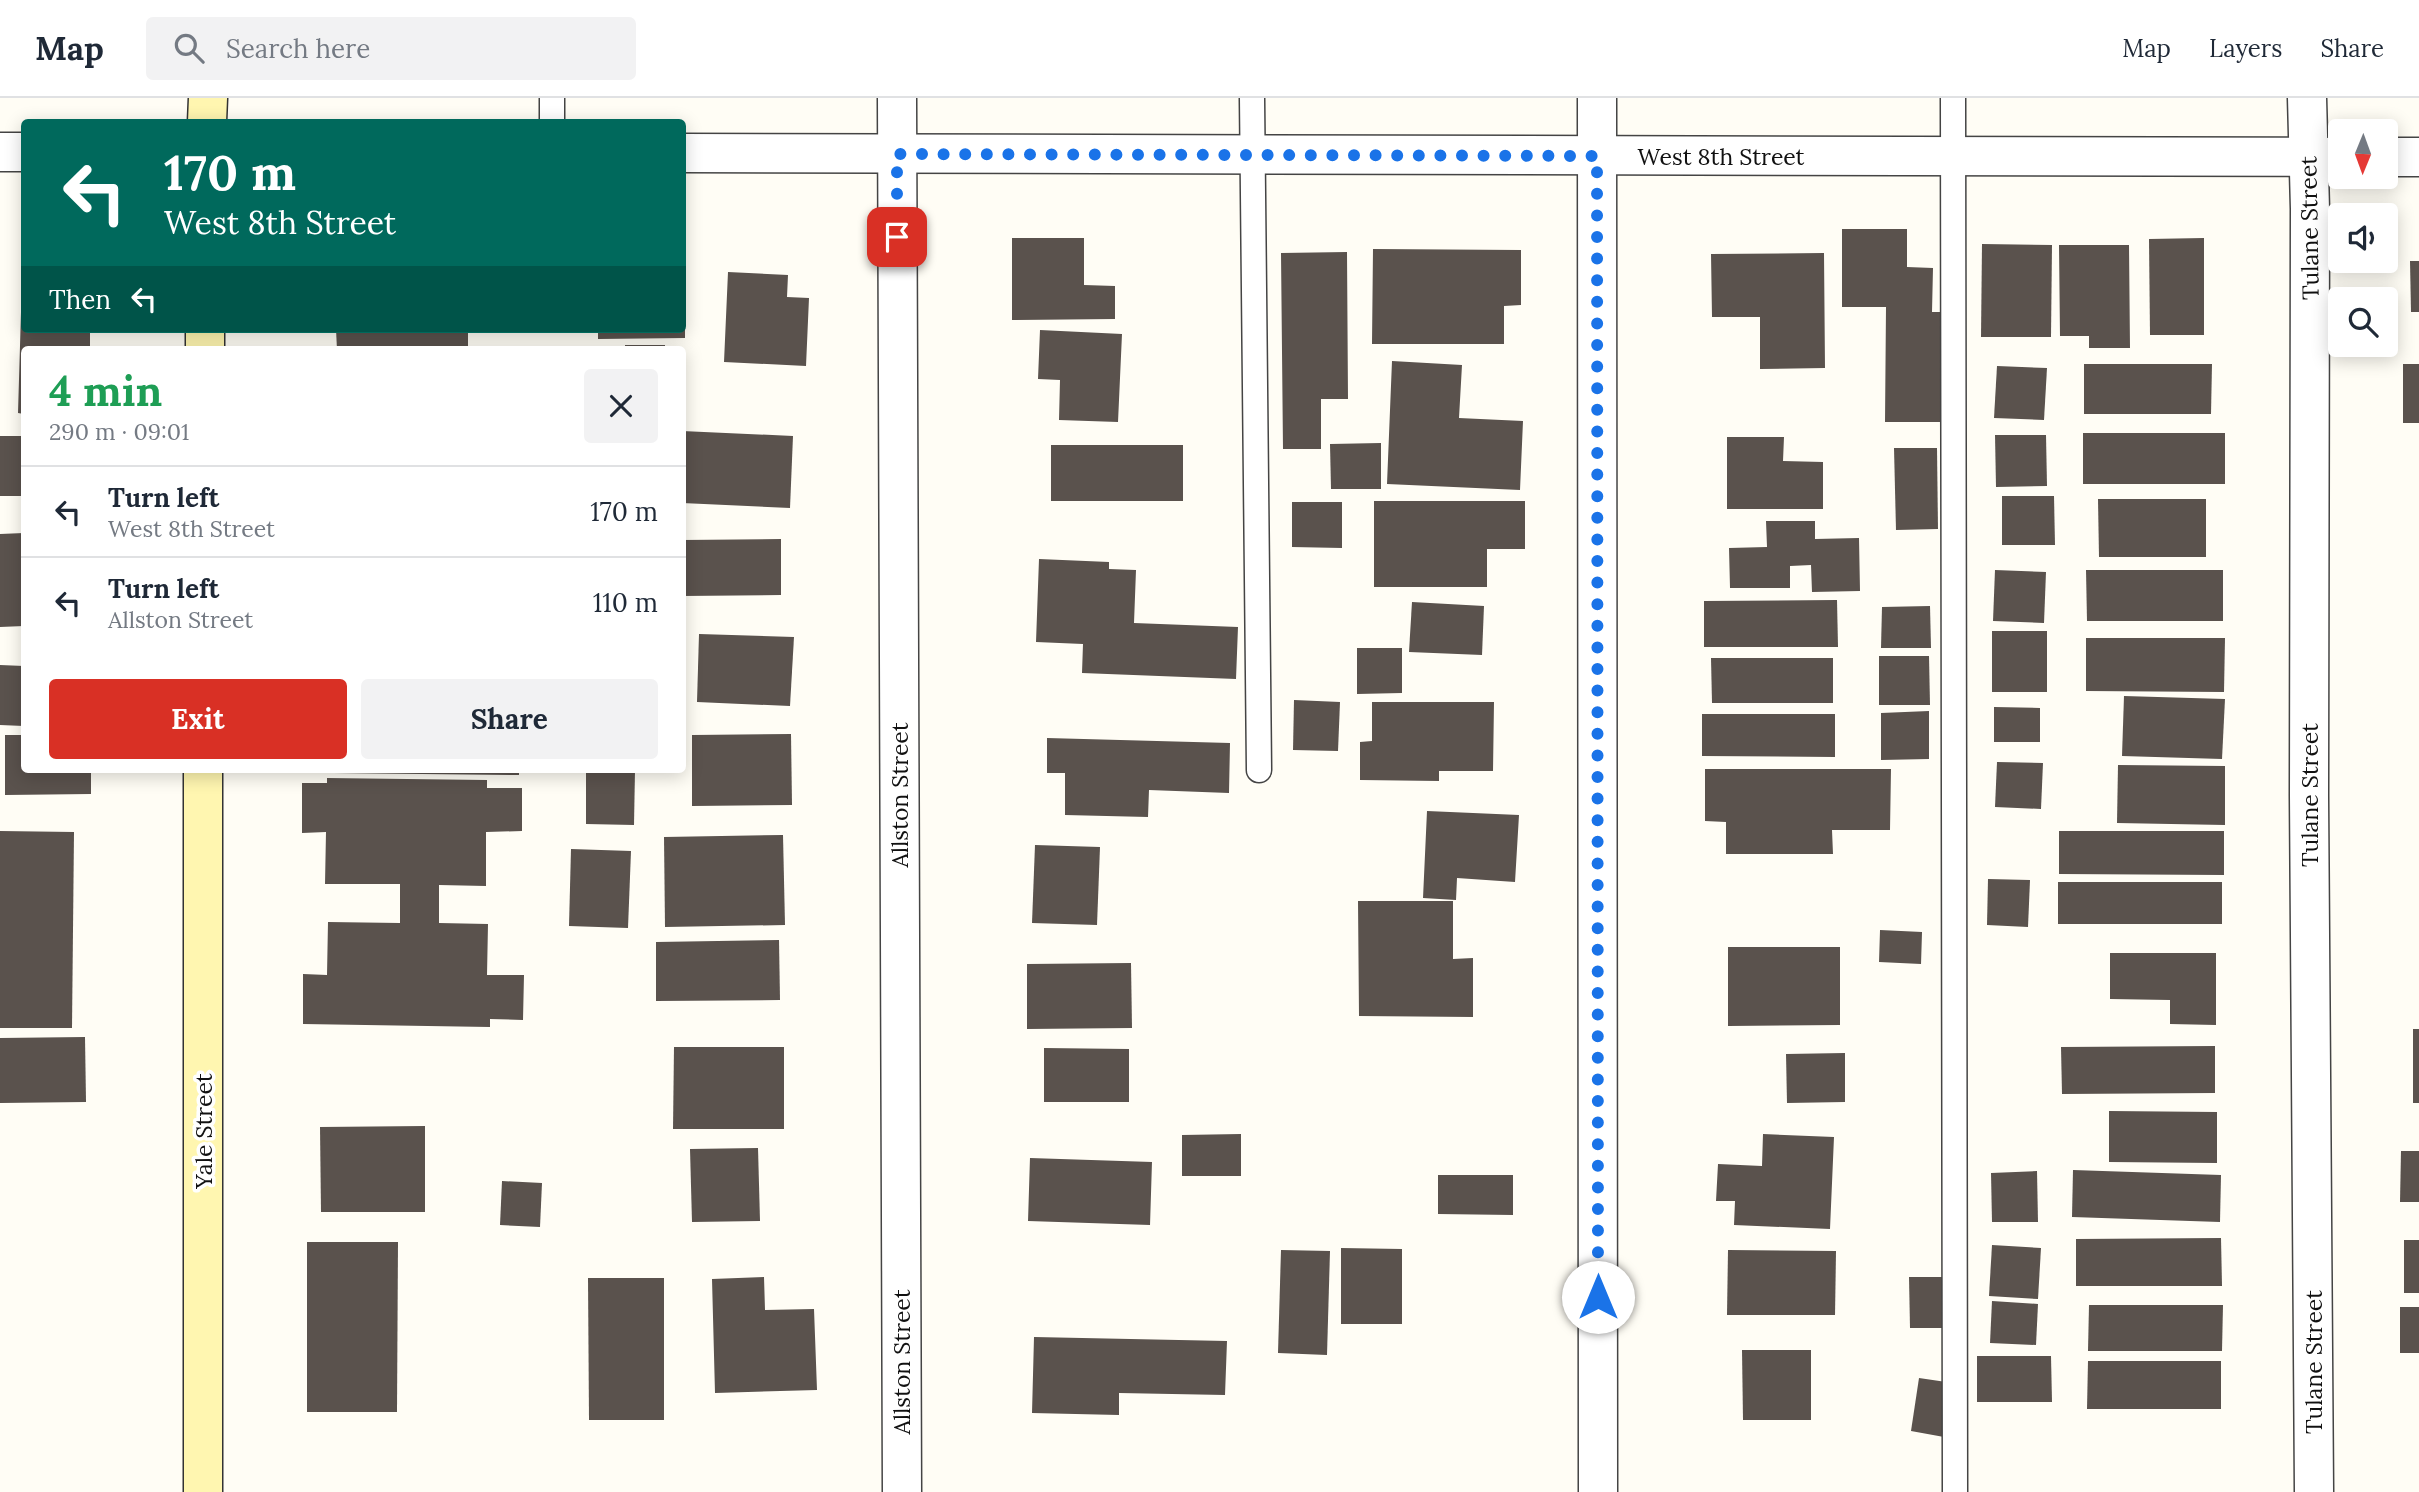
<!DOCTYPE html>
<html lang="en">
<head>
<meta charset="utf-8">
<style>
	body { margin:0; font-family:Lora,serif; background:#f2f2f3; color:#1f2937; height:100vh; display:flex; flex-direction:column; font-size:26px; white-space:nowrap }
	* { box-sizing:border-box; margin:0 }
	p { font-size:23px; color:#747a83 }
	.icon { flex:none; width:38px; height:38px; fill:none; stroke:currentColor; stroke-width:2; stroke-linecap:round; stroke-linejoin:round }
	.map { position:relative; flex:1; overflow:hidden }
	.details { position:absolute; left:21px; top:248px; width:665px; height:427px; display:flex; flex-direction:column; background:#fff; border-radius:7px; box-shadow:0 4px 18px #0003 }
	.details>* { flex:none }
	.hud { position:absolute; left:21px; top:21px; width:665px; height:214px; border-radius:7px; box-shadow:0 4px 18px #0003; background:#00695c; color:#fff; overflow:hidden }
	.needle { width:46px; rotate:181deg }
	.controls { position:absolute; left:2328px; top:21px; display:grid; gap:14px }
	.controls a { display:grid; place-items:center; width:70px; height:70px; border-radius:7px; background:#fff; box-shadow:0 4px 18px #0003; font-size:35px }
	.pin { position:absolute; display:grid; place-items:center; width:60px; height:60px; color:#fff; margin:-30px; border-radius:14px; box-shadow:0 4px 10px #0006 }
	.me { position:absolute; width:77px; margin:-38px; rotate:0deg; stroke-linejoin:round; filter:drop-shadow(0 0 5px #0008) }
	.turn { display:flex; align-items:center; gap:24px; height:147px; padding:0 28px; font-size:32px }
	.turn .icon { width:91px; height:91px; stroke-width:2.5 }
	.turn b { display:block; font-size:49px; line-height:60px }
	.then { display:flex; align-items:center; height:66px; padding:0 28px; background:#0003; gap:14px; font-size:26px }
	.round { display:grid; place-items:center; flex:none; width:74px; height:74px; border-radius:7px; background:#f2f2f3 }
	.summary { display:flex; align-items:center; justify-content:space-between; height:119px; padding:0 28px }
	h1 { font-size:42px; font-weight:700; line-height:52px; color:#1e9e55 }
	.action { display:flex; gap:14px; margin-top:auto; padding:14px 28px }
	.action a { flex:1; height:80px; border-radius:7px; background:#d93025; color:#fff; font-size:28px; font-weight:700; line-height:80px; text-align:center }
	.action a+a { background:#f2f2f3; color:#1f2937 }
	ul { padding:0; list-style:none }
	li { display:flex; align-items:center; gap:21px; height:91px; padding:0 28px; border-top:2px solid #e0e1e3 }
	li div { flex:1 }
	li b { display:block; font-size:26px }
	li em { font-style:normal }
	header { display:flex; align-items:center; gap:42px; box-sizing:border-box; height:98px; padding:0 35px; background:#fff; border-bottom:2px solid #e0e1e3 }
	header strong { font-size:33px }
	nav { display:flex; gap:38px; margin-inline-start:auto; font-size:24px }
	.search { width:490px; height:63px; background:#f2f2f3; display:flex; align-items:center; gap:18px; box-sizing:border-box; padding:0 24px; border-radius:7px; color:#747a83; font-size:26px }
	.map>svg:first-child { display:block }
</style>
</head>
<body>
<header>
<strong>Map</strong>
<div class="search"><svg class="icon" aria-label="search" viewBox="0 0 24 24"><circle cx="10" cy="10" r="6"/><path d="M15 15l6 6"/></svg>Search here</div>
<nav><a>Map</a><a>Layers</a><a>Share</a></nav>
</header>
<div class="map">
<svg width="2419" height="1394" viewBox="0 0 2419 1394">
	<rect width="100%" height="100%" fill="#fffdf5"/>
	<g fill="#5a524d">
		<polygon points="1842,131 1907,131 1907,169 1933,170 1932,214 1943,214 1942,324 1885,324 1886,209 1842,209"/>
		<polygon points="1012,140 1084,140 1084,187 1115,188 1115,221 1012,222"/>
		<polygon points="2204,140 2204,237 2150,237 2149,141"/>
		<polygon points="1982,146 2052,147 2051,239 1981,239"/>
		<polygon points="2059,147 2129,147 2130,250 2089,250 2089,238 2060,238"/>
		<polygon points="1373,151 1521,152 1521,207 1504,208 1504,246 1372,246"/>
		<polygon points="1347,154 1348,301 1321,301 1321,351 1283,351 1281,155"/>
		<polygon points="1824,155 1825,270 1760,271 1760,219 1712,219 1711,156"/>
		<polygon points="2410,163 2419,163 2419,214 2411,214"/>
		<polygon points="728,174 788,177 787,199 809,200 806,268 724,264"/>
		<polygon points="21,214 24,214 24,231 90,231 90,252 24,252 24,316 18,315"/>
		<polygon points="336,231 468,231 468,252 337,252"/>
		<polygon points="598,231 685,231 685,240 598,241"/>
		<polygon points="1040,232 1122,236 1118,324 1059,322 1060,282 1038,281"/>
		<rect x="625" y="247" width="40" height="5"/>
		<polygon points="1392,263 1462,267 1459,320 1523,323 1520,392 1387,386"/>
		<polygon points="2084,266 2212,266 2211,316 2084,316"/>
		<rect x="2403" y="266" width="16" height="59"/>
		<polygon points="1997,268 2047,270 2044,322 1994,320"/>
		<polygon points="682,333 793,338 790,410 682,405"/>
		<rect x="2083" y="335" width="142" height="51"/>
		<polygon points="1995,337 2046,337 2047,388 1996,389"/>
		<rect x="0" y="338" width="24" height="60"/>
		<polygon points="1727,339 1784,339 1783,363 1823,364 1823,411 1727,411"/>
		<polygon points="1381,345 1381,391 1331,391 1330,346"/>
		<rect x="1051" y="347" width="132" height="56"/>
		<polygon points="1894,350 1937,350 1938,431 1896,432"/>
		<polygon points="2002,398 2054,398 2055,447 2002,447"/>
		<polygon points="2098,401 2206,401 2206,459 2099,459"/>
		<polygon points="1374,403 1525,403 1525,451 1487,451 1487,489 1374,489"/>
		<polygon points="1292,404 1342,404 1342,450 1292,449"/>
		<polygon points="1766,423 1815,423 1815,441 1859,440 1860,493 1812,494 1811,467 1790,468 1790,490 1730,490 1729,450 1767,449"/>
		<polygon points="24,435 24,528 0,529 0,436"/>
		<polygon points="781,441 781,497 682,498 682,442"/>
		<polygon points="1039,461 1109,464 1109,471 1136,472 1134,525 1238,529 1236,581 1082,575 1083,546 1036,544"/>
		<polygon points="1995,472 2046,474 2044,525 1993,523"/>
		<polygon points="2086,472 2223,472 2223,523 2087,523"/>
		<polygon points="1837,502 1838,549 1704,549 1704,503"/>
		<polygon points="1412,504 1484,508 1482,557 1409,554"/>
		<polygon points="1930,508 1931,550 1881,550 1882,509"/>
		<rect x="1992" y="533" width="55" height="61"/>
		<polygon points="699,536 794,539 790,608 697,604"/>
		<polygon points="2086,540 2225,540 2224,594 2086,593"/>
		<polygon points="1357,550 1402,550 1402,595 1357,596"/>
		<polygon points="1879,558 1929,558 1930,607 1879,607"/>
		<polygon points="1711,560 1833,560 1833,605 1712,605"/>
		<polygon points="0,567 24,568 24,628 0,627"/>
		<polygon points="2124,598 2225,601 2222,661 2122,658"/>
		<polygon points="1294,602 1340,604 1338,653 1293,652"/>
		<polygon points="1372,604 1494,604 1493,673 1439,673 1439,683 1360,682 1360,644 1372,643"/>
		<polygon points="1994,609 2040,610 2040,644 1994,644"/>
		<polygon points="1929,613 1929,661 1881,662 1881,615"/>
		<polygon points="1702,616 1835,616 1835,659 1702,658"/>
		<polygon points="791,636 792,707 692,708 692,637"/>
		<polygon points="5,637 24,637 24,672 91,672 91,696 5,697"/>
		<polygon points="1047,640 1230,645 1229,695 1149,692 1148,719 1065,717 1065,675 1047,675"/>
		<polygon points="1997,664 2043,665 2041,711 1995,709"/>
		<polygon points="2118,667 2225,668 2225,727 2117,725"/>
		<polygon points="1705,671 1891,671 1890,732 1832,732 1833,756 1726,756 1726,724 1705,723"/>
		<polygon points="334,672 519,672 519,677 334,675"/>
		<polygon points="586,672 635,672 634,727 586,726"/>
		<polygon points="327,680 487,682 487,690 522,690 522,733 486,734 486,788 439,787 439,825 488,826 487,877 524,877 523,922 490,921 490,929 303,926 303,876 327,877 328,824 400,825 400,786 325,786 326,734 302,735 302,685 327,685"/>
		<polygon points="1427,713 1519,717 1515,784 1457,780 1456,802 1423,800"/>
		<polygon points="0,733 74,734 72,930 0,930"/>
		<polygon points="2059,733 2224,733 2224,777 2059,776"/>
		<polygon points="783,737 785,827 665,829 664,739"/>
		<polygon points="1035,747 1100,749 1097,827 1032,825"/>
		<polygon points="571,751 631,753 628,830 569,828"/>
		<polygon points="1988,781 2030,782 2028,829 1987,827"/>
		<rect x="2058" y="784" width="164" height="42"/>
		<polygon points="1358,803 1453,803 1453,861 1473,860 1473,919 1359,918"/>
		<polygon points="1880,832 1922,834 1921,866 1879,864"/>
		<polygon points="779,842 780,902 656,903 656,844"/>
		<polygon points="1728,849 1840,849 1840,927 1728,928"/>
		<polygon points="2110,855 2216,855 2216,927 2170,926 2170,902 2110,901"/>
		<polygon points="1131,865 1132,930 1027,931 1027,866"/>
		<rect x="2413" y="931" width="6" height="74"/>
		<polygon points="85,939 86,1004 0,1005 0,940"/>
		<polygon points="2215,948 2215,995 2062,996 2061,949"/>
		<polygon points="674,949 784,949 784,1031 673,1031"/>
		<polygon points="1044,950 1129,951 1129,1004 1044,1004"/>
		<polygon points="1845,955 1845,1004 1787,1005 1786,956"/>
		<polygon points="2109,1013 2217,1014 2217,1065 2109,1064"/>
		<polygon points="425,1028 425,1114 321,1114 320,1029"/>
		<polygon points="1241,1036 1241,1078 1182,1078 1182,1037"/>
		<polygon points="1763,1036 1834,1039 1830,1131 1734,1127 1735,1103 1716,1103 1718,1066 1762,1068"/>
		<polygon points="758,1050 760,1123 692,1124 690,1051"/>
		<polygon points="2401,1053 2419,1053 2419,1104 2400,1104"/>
		<polygon points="1030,1060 1152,1064 1150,1127 1028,1123"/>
		<polygon points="2073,1072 2221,1077 2220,1124 2072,1119"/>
		<polygon points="2037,1073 2038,1124 1992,1124 1991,1075"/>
		<polygon points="1438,1077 1513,1077 1513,1117 1438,1116"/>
		<polygon points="502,1083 542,1085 540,1129 500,1127"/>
		<polygon points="2221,1140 2222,1188 2076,1188 2076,1141"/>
		<rect x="2404" y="1142" width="15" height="53"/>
		<polygon points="307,1144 398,1144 397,1314 307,1314"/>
		<polygon points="1992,1147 2041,1150 2038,1201 1989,1198"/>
		<polygon points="1341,1150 1402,1151 1402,1226 1341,1226"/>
		<polygon points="1281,1152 1330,1153 1327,1257 1278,1255"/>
		<polygon points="1728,1152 1836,1153 1835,1217 1727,1217"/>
		<polygon points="764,1179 765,1212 814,1211 817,1292 715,1295 712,1181"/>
		<polygon points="1909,1179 1948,1179 1948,1230 1910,1230"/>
		<polygon points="588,1180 664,1180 664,1322 589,1322"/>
		<polygon points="1992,1203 2038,1206 2036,1247 1990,1245"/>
		<polygon points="2089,1207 2223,1207 2222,1253 2088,1253"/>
		<rect x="2400" y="1209" width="19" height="46"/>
		<polygon points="1034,1239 1227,1243 1225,1297 1119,1295 1119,1317 1032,1315"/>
		<polygon points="1742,1252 1811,1252 1811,1322 1743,1322"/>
		<polygon points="1977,1258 2051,1258 2052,1304 1977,1304"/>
		<polygon points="2088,1263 2221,1263 2221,1311 2087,1311"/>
		<polygon points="1919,1280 1953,1285 1944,1339 1911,1333"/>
	</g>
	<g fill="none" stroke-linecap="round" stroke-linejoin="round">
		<defs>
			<g id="service">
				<polyline points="1252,0 1259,672"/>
				<polyline points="1953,0 1955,1394"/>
				<polyline points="552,24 552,0"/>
			</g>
			<g id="minor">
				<polyline points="897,0 902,1394"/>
				<polyline points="1597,0 1598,1394"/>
				<polyline points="2307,0 2310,111 2309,698 2314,1394"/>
				<polyline points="0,54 24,54"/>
				<polyline points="682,55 2340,59"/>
				<polyline points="2385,59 2419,59"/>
			</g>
			<g id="secondary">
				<polyline points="207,24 208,0"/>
				<polyline points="205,252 205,231"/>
				<polyline points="203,672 203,1394"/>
			</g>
		</defs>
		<use href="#service" stroke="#444" stroke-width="27"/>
		<use href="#minor" stroke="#444" stroke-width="41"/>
		<use href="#secondary" stroke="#333" stroke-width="41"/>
		<use href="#service" stroke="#fff" stroke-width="24"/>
		<use href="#minor" stroke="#fff" stroke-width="38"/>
		<use href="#secondary" stroke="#fff6b0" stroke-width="38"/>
	</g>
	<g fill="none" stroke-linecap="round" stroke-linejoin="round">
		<polyline stroke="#1a73e8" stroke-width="12" stroke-dasharray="0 21.6" points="897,139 897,56 1597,58 1598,1199"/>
	</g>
	<g text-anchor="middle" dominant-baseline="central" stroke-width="7" stroke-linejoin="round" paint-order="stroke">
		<g font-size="23" fill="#111" stroke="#fff">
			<text x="1721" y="58">West 8th Street</text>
			<text transform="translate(2309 130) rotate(-91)">Tulane Street</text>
			<text transform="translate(899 697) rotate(-90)">Allston Street</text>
			<text transform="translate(2309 697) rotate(-90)">Tulane Street</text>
			<text transform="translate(203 1033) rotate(-90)">Yale Street</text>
			<text transform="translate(901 1264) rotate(-90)">Allston Street</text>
			<text transform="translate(2313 1264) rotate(-90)">Tulane Street</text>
		</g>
	</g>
</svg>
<div class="controls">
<a><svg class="needle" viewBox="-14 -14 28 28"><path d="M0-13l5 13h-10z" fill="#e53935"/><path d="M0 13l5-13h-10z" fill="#747a83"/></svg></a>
<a><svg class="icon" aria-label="sound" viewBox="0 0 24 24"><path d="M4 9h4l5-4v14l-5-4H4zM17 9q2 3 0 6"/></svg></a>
<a><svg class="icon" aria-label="search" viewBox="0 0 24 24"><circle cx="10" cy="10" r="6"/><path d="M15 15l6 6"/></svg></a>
</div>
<div class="pin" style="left:897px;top:139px;background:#d93025"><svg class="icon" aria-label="arrive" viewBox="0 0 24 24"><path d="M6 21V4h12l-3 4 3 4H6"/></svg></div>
<svg class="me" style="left:1598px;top:1199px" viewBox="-20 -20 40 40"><circle r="19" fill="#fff"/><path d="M0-13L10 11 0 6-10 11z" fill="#1a73e8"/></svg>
<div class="hud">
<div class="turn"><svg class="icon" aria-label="left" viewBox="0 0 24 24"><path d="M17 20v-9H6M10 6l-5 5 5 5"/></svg><div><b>170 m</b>West 8th Street</div></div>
<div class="then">Then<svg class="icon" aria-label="left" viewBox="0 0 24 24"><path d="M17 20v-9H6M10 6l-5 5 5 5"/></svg></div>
</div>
<section class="details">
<div class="summary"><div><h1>4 min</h1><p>290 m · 09:01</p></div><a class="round"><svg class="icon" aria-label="close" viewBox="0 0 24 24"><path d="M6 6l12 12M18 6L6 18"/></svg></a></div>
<ul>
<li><svg class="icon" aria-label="left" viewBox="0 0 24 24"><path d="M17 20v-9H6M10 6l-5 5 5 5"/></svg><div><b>Turn left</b><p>West 8th Street</p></div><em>170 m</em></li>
<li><svg class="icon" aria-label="left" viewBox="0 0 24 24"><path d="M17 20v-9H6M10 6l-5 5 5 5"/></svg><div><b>Turn left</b><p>Allston Street</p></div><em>110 m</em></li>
</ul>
<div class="action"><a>Exit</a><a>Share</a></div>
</section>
</div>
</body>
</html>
